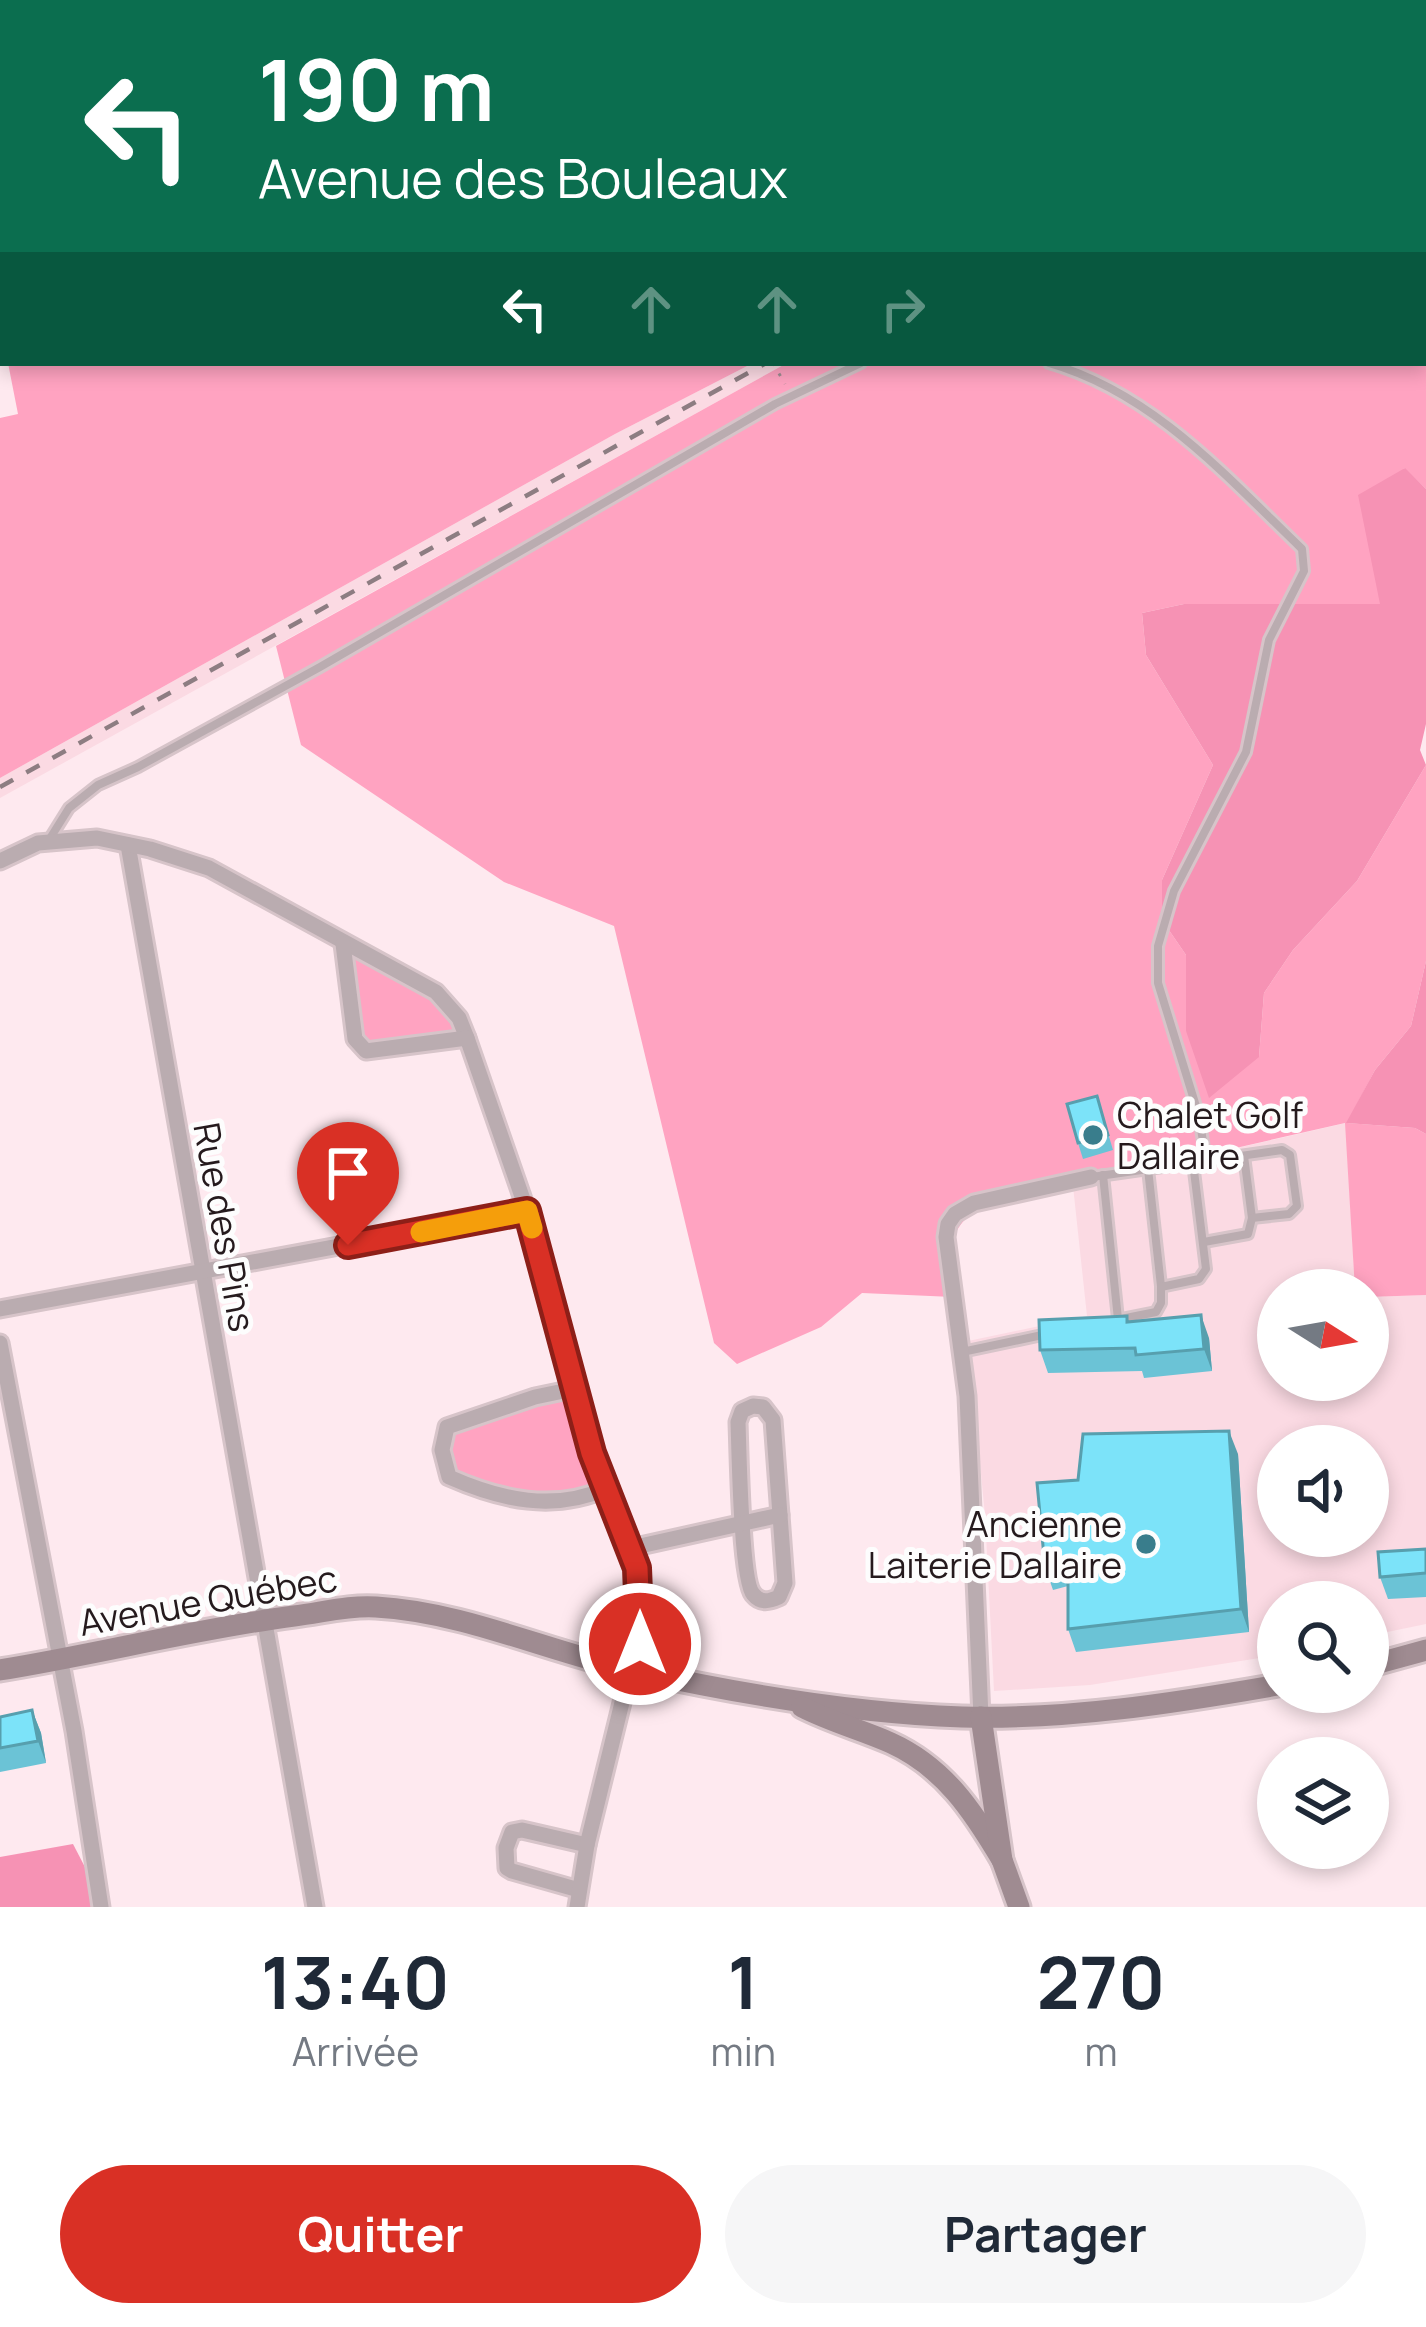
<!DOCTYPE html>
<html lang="fr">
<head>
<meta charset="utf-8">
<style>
	body { margin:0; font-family:Manrope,sans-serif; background:#f6f6f7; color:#1f2937; height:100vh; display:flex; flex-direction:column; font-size:45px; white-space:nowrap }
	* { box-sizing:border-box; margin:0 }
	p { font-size:39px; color:#747a83 }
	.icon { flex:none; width:66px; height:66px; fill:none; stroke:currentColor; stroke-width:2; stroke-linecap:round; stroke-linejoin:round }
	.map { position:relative; height:1907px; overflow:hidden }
	.panel { display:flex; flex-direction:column; background:#fff; flex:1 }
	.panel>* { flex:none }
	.banner { position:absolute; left:0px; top:0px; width:1428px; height:366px; box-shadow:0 6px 18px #0003; background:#0b6e4f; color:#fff; overflow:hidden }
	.needle { width:78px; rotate:101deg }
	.tools { position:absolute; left:1257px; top:1269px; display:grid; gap:24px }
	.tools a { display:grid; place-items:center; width:132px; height:132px; border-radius:50%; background:#fff; box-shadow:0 6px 18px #0003; font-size:60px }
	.pin { position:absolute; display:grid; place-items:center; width:102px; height:102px; color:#fff; margin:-123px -51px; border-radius:50% 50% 50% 0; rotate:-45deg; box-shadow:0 0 12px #0007 }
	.pin .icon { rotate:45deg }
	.me { position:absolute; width:132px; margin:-66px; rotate:0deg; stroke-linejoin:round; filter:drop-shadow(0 0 9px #0008) }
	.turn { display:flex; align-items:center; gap:42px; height:252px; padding:0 60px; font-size:54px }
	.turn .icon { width:156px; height:156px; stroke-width:2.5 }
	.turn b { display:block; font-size:84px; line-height:102px }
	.lanes { display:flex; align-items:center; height:114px; padding:0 60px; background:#0003; justify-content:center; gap:60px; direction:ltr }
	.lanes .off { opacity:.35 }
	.eta { display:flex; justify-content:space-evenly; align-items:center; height:204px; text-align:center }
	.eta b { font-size:72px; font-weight:700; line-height:84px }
	.button { display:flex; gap:24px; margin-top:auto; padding:24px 60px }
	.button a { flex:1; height:138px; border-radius:72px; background:#d93025; color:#fff; font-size:48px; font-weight:700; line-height:138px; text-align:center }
	.button a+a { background:#f6f6f7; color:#1f2937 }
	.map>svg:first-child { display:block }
</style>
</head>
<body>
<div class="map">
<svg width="1426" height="1907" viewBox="0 0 1426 1907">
	<rect width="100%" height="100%" fill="#fee9ef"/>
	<g fill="#fbdae3" fill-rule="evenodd">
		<polygon points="753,363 787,363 0,798 0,778 615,434"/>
		<path d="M1346 1123 1355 1290H1278V1380H1368V1297L1426 1295V1624L1368 1636V1602H1278V1655L1090 1685 994 1691 985 1515 968 1341 1087 1316 1073 1186ZM1278 1446H1368V1536H1278Z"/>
	</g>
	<g fill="#ffa3c1">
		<polygon points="314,0 852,0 312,3"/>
		<path d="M1426 132V489L1404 468 1381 604H1184L1142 613 1146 655 1213 765 1162 880V920L1186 955V1031L1259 1057 1264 993 1293 950 1357 881 1426 765V961L1411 1026 1375 1070 1347 1123 1415 1128 1426 1134V1295L1368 1297V1290H1355L1345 1123 990 1204C942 1225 953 1250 953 1297L862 1293 821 1327 737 1364 714 1343 614 926 504 882 301 745 276 646 787 363H1425Z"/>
		<polygon points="8,363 753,363 615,434 0,778 0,418 18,414"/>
		<polygon points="343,944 436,992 467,1038 382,1050 355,1039"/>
		<polygon points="578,1388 607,1488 541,1503 449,1477 447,1427"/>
	</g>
	<g fill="#f692b4">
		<polygon points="1405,468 1426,489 1426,724 1420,750 1426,765 1357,881 1293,950 1264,993 1259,1057 1209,1098 1186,1031 1186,955 1162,920 1162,880 1213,765 1146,655 1142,613 1184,604 1380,604 1358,495"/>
		<polygon points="1426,961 1426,1134 1415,1128 1346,1123 1375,1070 1411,1026"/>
		<polygon points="73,1844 87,1871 91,1907 0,1907 0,1857"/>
	</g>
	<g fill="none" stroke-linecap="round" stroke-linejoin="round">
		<defs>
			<g id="lane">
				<path d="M1049 363C1153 393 1226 476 1302 549L1304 571 1269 640 1246 752 1174 891 1158 946V983L1199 1116 1206 1161"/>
				<polyline points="49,840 69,808 98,785 138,767 320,667 775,404 861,363"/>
				<polyline points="1244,1156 1252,1218"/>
				<polyline points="1148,1169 1161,1286"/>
				<polyline points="1103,1175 1118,1319"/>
				<polyline points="1092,1177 1282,1150 1290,1155 1297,1206 1289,1214 1252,1218 1248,1234 1204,1242"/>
				<polyline points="1121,1319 1156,1312 1161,1303 1161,1287 1199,1279 1206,1269 1193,1163"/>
				<polyline points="962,1352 1047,1334"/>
			</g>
			<g id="street">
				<polyline points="128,845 315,1907"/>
				<polyline points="0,861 38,843 97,838 150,849 209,868 436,992 459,1018 467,1038 527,1211 592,1452 631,1548 641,1588 639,1671"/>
				<polyline points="343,944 355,1039 366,1051 467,1038"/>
				<polyline points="0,1309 527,1211"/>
				<polyline points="0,1343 74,1731 101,1907"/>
				<path d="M578 1388 535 1397 447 1427 442 1450 449 1477C501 1500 554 1512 607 1488"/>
				<path d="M753 1406 763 1407 773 1420 785 1583 779 1597C770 1601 761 1604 753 1594 741 1580 739 1448 738 1422L742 1411Z"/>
				<polyline points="631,1548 780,1515"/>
				<polyline points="981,1717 967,1396 946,1237 948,1224 955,1214 974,1203 1091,1177"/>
				<polyline points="579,1890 512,1871 507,1868 506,1848 512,1832 522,1830 587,1845"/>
				<polyline points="577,1907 587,1845 630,1670"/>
			</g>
			<g id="secondary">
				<polyline points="1368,1666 1426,1650"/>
				<path d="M0 1670C99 1654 195 1629 294 1616 321 1613 349 1605 376 1607 464 1612 546 1651 631 1670 739 1694 851 1713 962 1717 1067 1720 1175 1703 1278 1685"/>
				<path d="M802 1707C831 1722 862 1730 891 1743 944 1767 973 1811 1002 1860"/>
				<polyline points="981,1717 1002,1860 1019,1907"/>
			</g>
		</defs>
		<use href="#lane" stroke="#d7c4c9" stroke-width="14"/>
		<use href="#street" stroke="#d7c4c9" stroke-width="21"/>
		<use href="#secondary" stroke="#d7c4c9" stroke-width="27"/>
		<g stroke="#9c8b90" stroke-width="3" stroke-dasharray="3 9" stroke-linecap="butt">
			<polyline points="1169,3 1170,0"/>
			<polyline points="773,363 785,384"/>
		</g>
		<use href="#lane" stroke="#baacb0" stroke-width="8"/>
		<use href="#street" stroke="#baacb0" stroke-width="15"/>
		<use href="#secondary" stroke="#9f8b91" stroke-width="21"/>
		<g stroke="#8d7d82" stroke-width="4.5" stroke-dasharray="15 15" stroke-linecap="butt">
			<polyline points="1425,124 1426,123"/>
			<polyline points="0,787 766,363"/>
		</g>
	</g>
	<g fill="#6bc3d6">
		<polygon points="1097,1096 1113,1150 1083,1159 1078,1143"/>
		<polygon points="1127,1316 1129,1322 1209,1338 1212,1371 1144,1378 1142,1371 1048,1373 1040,1350"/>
		<polygon points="1238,1454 1249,1632 1076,1652 1068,1629 1068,1586 1053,1590 1045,1567 1078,1480"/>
		<polygon points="1426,1549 1426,1597 1388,1599 1380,1577"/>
		<polygon points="32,1710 41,1733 46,1763 0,1772 0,1717"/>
	</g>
	<g fill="#579fae">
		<polygon points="1201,1315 1209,1338 1212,1371 1204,1349"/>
		<polygon points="1229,1431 1238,1454 1249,1632 1241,1609"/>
		<polygon points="32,1710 41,1733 46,1763 38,1741"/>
	</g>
	<g fill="#7ce3f9" stroke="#579fae" stroke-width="3">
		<polygon points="1097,1096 1108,1135 1078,1143 1067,1104"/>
		<polygon points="1201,1315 1204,1349 1136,1355 1135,1348 1040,1350 1039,1320 1127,1316 1127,1322"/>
		<polygon points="1229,1431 1241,1609 1068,1629 1068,1560 1045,1567 1037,1483 1078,1480 1083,1434"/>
		<polygon points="1426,1549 1426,1573 1380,1577 1378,1552"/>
		<polygon points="32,1710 38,1741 0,1748 0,1717"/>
	</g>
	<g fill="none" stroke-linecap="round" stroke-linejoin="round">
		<defs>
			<polyline id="route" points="348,1245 527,1211 592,1453 637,1568 640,1644"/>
		</defs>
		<use href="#route" stroke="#8d1f18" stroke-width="30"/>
		<use href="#route" stroke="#d93025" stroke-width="21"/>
		<polyline stroke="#f59e0b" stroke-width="21" points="421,1232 527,1211 532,1228"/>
	</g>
	<g fill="#397d8c" stroke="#fdfdfd" stroke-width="4.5">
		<circle cx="1093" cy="1135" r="12"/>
		<circle cx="1146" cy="1544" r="12"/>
	</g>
	<g text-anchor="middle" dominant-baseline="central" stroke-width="10" stroke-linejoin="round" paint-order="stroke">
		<g font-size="36" fill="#251a1d" stroke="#fdfdfd" text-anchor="start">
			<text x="1117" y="1114">Chalet Golf<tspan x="1117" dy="41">Dallaire</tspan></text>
			<text x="1122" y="1523" text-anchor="end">Ancienne<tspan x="1122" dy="41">Laiterie Dallaire</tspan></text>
		</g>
		<g font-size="36" fill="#251a1d" stroke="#fdfdfd">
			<text transform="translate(225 1227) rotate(80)">Rue des Pins</text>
			<text transform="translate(208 1600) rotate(-10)">Avenue Québec</text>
		</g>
	</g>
</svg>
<div class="tools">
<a><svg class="needle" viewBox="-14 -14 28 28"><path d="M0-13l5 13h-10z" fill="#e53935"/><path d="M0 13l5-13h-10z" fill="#747a83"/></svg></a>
<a><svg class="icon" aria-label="sound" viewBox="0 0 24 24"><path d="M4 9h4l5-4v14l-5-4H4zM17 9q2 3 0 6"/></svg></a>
<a><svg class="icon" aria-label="search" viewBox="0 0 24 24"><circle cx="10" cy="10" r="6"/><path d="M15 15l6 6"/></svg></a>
<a><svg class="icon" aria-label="layers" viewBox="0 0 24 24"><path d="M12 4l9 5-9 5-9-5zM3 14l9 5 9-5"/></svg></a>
</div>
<div class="pin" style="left:348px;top:1245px;background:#d93025"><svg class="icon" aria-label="arrive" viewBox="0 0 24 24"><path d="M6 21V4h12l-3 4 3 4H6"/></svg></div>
<svg class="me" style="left:640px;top:1644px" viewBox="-20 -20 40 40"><circle r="17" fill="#d93025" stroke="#fff" stroke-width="3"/><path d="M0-11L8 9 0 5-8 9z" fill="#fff"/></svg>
<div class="banner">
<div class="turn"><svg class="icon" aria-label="left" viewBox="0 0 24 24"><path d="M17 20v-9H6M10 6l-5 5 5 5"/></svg><div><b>190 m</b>Avenue des Bouleaux</div></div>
<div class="lanes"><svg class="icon" aria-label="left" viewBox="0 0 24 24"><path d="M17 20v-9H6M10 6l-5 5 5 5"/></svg><svg class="icon off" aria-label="ahead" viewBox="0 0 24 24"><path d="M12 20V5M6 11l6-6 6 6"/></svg><svg class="icon off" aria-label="ahead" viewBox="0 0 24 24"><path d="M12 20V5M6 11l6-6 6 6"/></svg><svg class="icon off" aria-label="right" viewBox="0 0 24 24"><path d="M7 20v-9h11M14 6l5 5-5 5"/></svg></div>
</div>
</div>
<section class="panel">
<div class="eta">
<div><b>13:40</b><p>Arrivée</p></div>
<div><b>1</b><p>min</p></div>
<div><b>270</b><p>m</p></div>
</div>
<div class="button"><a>Quitter</a><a>Partager</a></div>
</section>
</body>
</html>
